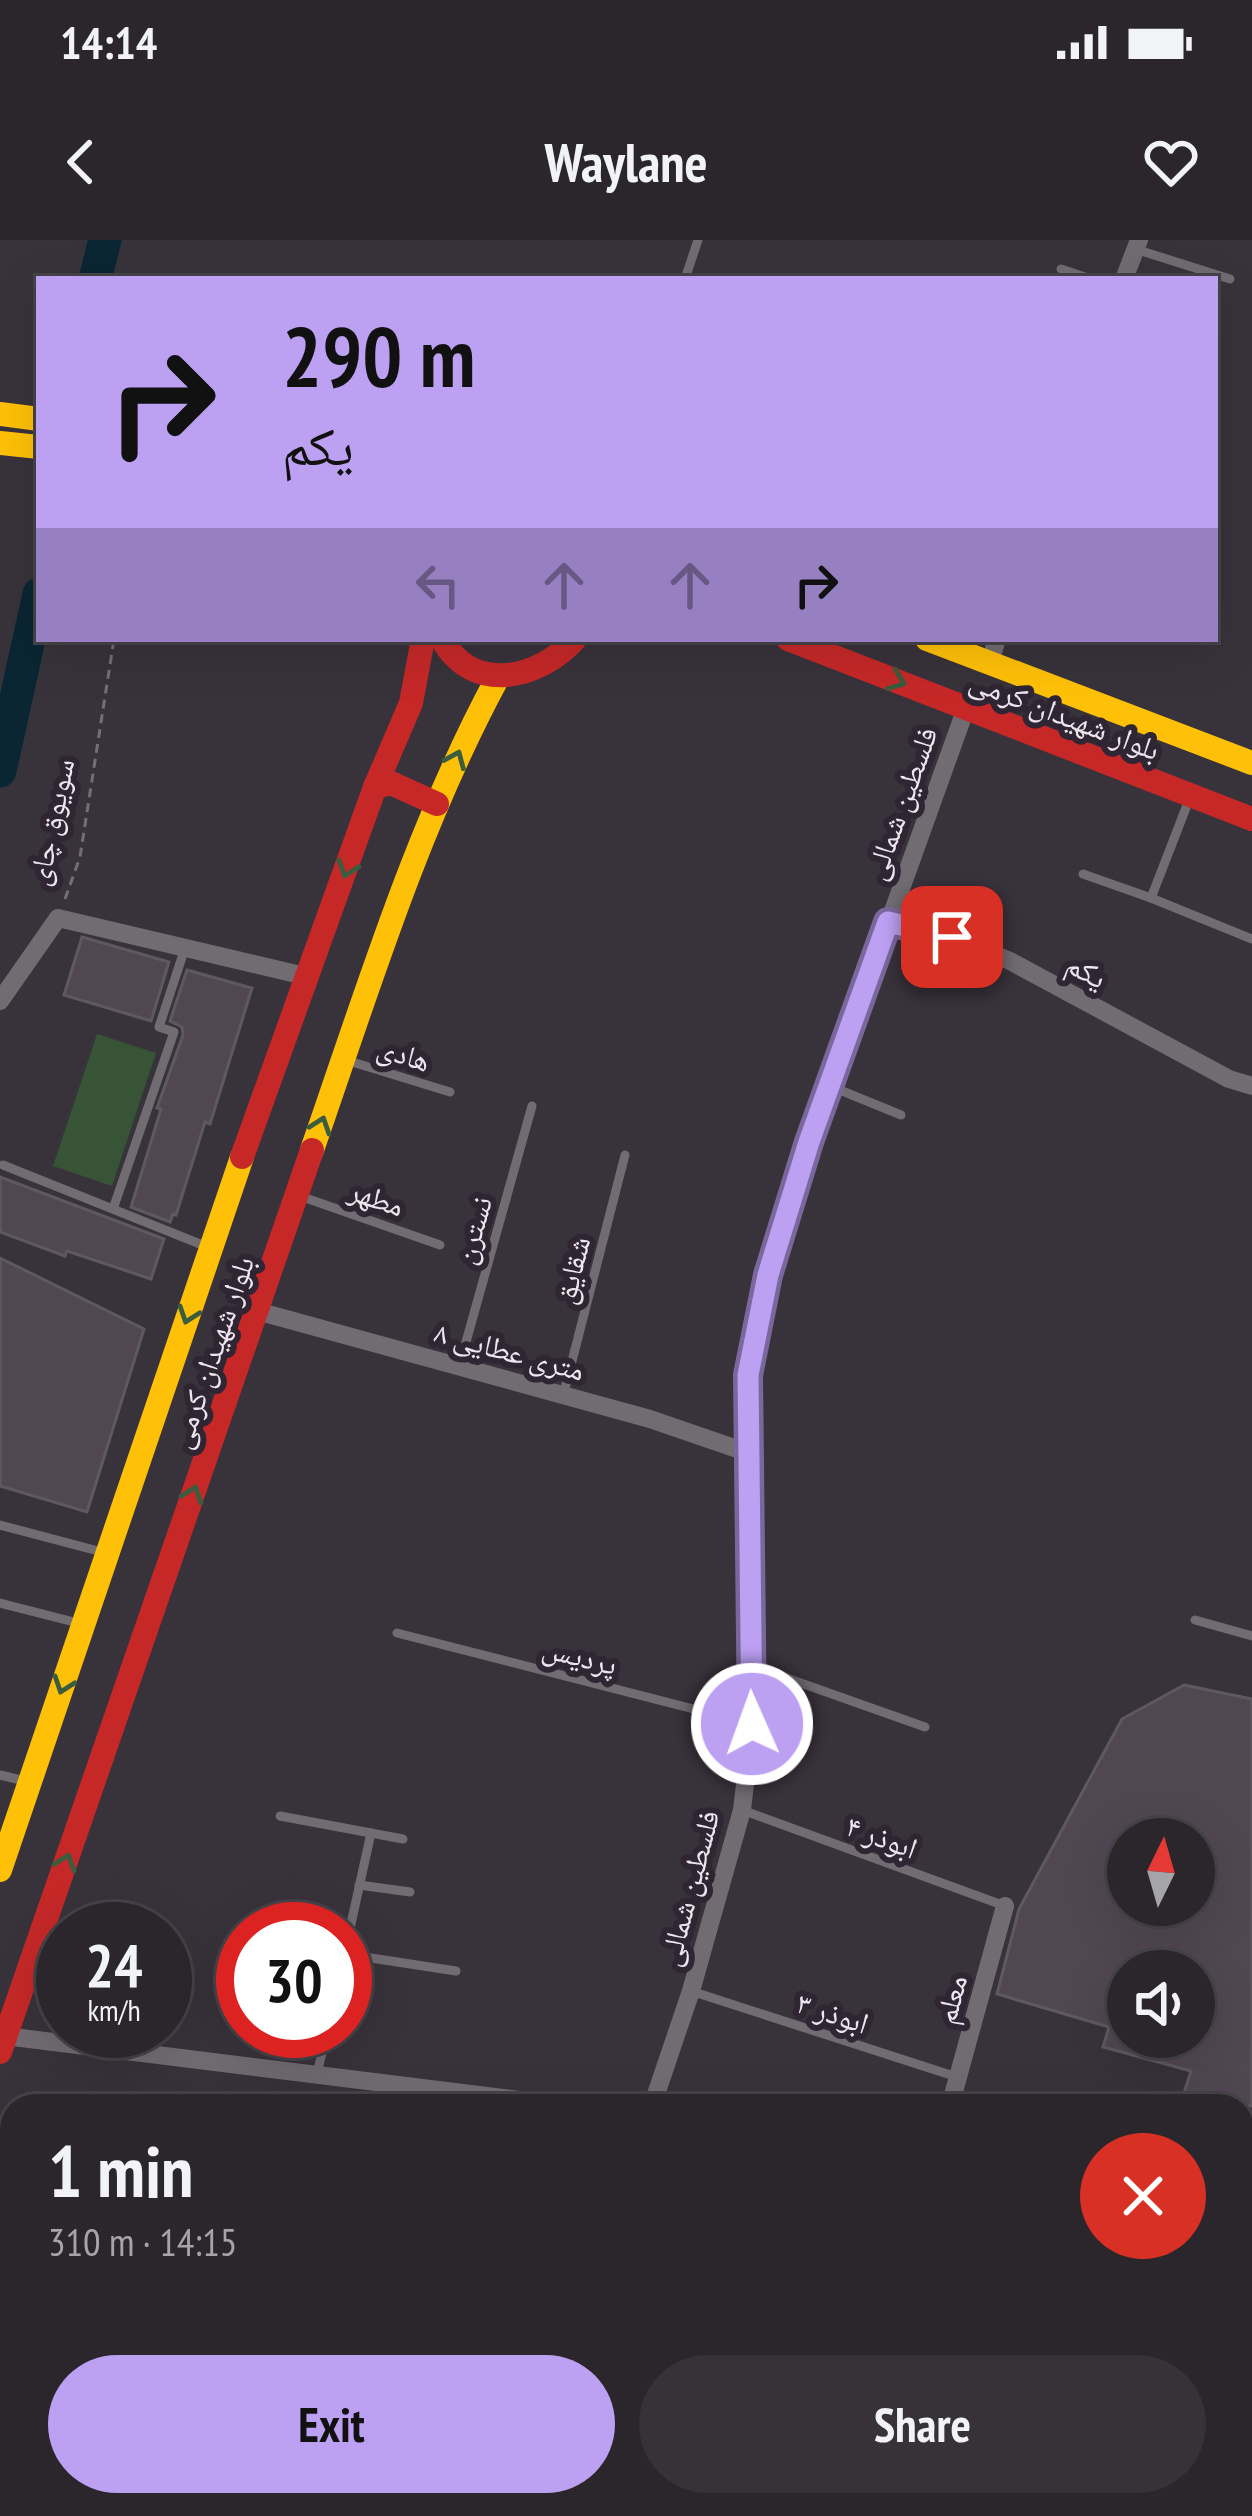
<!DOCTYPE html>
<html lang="en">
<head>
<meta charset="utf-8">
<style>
	body { margin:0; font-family:"PT Sans Narrow","Noto Naskh Arabic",sans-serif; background:#363238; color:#f1f3f6; height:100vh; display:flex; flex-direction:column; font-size:45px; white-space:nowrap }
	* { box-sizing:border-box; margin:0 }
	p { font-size:39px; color:#a5a5a9 }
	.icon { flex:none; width:66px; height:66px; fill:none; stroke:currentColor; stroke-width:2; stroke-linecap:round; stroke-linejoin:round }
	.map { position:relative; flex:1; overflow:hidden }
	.sheet { position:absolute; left:0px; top:1854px; width:1254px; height:423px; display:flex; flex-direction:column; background:#2a262c; border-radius:36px 36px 0 0; box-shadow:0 12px 48px #0002,0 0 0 3px #464348 }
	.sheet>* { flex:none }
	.banner { position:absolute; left:36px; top:36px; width:1182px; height:366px; border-radius:0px; box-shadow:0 12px 48px #0002,0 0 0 3px #464348; background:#bca0f2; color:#111; overflow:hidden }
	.needle { width:78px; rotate:5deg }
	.fabs { position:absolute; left:1107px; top:1578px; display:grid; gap:24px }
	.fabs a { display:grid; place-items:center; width:108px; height:108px; border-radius:50%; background:#2a262c; box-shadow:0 12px 48px #0002,0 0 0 3px #464348; font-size:60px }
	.speed { position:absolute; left:36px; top:1662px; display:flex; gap:24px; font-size:60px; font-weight:700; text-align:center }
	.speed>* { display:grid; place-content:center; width:156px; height:156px; border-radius:50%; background:#2a262c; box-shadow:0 12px 48px #0002,0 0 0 3px #464348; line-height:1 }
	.speed small { font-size:30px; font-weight:400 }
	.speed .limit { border:18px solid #d22; background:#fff; color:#111 }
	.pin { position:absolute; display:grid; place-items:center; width:102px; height:102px; color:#fff; margin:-51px; border-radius:24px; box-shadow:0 6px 18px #0006 }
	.me { position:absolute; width:132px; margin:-66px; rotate:358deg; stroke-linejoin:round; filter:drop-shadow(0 0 9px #0008) }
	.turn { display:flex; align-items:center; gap:42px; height:252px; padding:0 48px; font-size:54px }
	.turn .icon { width:156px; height:156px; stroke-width:2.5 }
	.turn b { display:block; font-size:84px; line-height:102px }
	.lanes { display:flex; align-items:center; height:114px; padding:0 48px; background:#0003; justify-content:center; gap:60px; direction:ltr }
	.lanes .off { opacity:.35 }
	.round { display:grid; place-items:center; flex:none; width:126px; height:126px; border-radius:63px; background:#363238 }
	.head { display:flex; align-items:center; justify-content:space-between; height:204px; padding:0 48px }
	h1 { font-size:72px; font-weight:700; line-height:90px }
	.primary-button { display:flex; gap:24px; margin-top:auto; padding:24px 48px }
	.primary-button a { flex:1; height:138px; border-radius:72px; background:#bca0f2; color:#111; font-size:48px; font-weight:700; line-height:138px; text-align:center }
	.primary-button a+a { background:#363238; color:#f1f3f6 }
	.status { display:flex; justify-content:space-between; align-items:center; height:84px; padding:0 60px; background:#2a262c; direction:ltr }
	.status svg { height:33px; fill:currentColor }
	header { display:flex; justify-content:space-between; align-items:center; height:156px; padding:0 48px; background:#2a262c; font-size:54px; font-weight:700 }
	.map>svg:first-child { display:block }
</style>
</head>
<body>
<div class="status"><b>14:14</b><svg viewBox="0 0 49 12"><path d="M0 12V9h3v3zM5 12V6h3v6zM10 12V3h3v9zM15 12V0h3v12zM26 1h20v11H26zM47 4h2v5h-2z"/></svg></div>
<header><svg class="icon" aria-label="back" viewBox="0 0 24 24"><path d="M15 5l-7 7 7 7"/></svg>Waylane<svg class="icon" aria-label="heart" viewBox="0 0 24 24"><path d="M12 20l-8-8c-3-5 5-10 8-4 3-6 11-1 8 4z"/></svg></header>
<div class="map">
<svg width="1252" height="2276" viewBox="0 0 1252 2276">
	<rect width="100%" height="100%" fill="#38323a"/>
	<polygon fill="#423244" points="1252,2002 1252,2276 1192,2276 1191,2265 1242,2265 1242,2039"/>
	<g fill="#385437">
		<polygon points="97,794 156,813 112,946 53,926"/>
		<polygon points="0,2042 12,2045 12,2265 267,2265 266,2276 0,2276"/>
	</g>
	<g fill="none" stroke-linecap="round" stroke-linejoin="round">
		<g stroke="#0a2632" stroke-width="33">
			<polyline points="95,39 105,0"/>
			<polyline points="0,531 39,354"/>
		</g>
	</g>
	<g fill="#504752" stroke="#5e5960" stroke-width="3" fill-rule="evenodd">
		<polygon points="82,697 169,722 151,781 64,755"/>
		<polygon points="187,730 252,748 210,884 205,882 176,975 173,974 170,982 131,967 161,869 157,868 183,795 182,787 170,781"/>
		<polygon points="0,937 164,999 151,1039 67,1011 65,1016 0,992"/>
		<polygon points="0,1018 144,1089 87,1272 0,1246"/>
		<path d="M1184 1445 1252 1459V1866H1180L1191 1831 1103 1807 1109 1787 997 1754 1019 1669 1122 1479ZM1128 1599H1194V1665H1128ZM1128 1731H1194V1797H1128Z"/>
	</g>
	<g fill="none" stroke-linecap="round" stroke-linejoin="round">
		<polyline stroke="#746f75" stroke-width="3" stroke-dasharray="9 6" stroke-linecap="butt" points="65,659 80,617 114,399"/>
		<g stroke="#716c72" stroke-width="9">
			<polyline points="1135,9 1230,39"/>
			<polyline points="1061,29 1091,39"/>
			<polyline points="685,39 698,0"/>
			<polyline points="1189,560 1151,658 1252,699"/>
			<polyline points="1083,634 1151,658"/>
			<polyline points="349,821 450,852"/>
			<polyline points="830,846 901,875"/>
			<polyline points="3,925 205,1006"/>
			<polyline points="297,955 440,1005"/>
			<polyline points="113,969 174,792 159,787 185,708"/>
			<polyline points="459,1127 532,866"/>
			<polyline points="563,1156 625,915"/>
			<polyline points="0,1285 102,1312"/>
			<polyline points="0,1363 78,1383"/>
			<polyline points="1195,1380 1252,1396"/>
			<polyline points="397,1393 752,1484"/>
			<polyline points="750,1425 925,1487"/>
			<polyline points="0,1535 25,1541"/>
			<polyline points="742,1570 1005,1666"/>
			<polyline points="280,1576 403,1599"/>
			<polyline points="359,1645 410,1652"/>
			<polyline points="345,1711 371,1593"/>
			<polyline points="345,1714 456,1731"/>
			<polyline points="691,1751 960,1838"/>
			<polyline points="317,1834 327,1791"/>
			<polyline points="1242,2081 1245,2072"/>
			<polyline points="1242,2239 1252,2204"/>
			<polyline points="1242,2253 1252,2257"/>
			<polyline points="408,2276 409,2265"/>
			<polyline points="689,2276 691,2265"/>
		</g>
		<g stroke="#716c72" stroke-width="18">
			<polyline points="1124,39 1139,0"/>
			<polyline points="990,422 997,399"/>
			<polyline points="888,682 952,697 1010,721 1229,839 1252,846"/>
			<polyline points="0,761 58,678 309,737"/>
			<polyline points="257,1071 650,1179 746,1212"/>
			<polyline points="5,1796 568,1866"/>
			<polyline points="652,1866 691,1751 742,1570 752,1484 748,1135 768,1035 810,902 966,468"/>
			<polyline points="950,1866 1005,1666"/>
			<polyline points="293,2276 294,2265"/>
			<polyline points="874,2276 875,2265"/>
		</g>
		<polyline stroke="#4caf50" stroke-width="24" points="920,2265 957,2276"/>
		<g stroke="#ffc107" stroke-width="24">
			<polyline points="0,174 39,179"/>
			<polyline points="0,203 39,207"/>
			<polyline points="927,399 1252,523"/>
			<path d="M312 910C367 752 417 587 497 439"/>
			<polyline points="0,1630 242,917"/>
		</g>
		<g stroke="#c62828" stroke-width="24">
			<path d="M442 399C473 455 539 439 575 399"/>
			<polyline points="788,399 1252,579"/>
			<polyline points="375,547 391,543 437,564"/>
			<polyline points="242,917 375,547 411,463 423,399"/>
			<polyline points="0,1812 312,910"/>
			<polyline points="0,2002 12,2006"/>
			<polyline points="558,2276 559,2265"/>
		</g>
	</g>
	<defs><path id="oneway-chevron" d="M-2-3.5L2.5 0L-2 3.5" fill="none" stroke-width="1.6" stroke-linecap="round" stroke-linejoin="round" transform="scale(3)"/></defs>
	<g stroke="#3b5c3e">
		<use href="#oneway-chevron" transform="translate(897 441) rotate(21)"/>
		<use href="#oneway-chevron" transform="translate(456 519) rotate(-67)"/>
		<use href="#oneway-chevron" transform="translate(347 629) rotate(109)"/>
		<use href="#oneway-chevron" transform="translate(321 885) rotate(-71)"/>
		<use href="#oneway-chevron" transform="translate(188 1075) rotate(109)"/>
		<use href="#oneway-chevron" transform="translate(193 1254) rotate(-71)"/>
		<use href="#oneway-chevron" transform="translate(63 1445) rotate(109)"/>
		<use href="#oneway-chevron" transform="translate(66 1622) rotate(-71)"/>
	</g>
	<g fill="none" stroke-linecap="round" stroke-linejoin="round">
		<defs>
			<polyline id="route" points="752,1484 748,1135 768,1035 809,902 888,682 952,697"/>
		</defs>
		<use href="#route" stroke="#7a689d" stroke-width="30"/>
		<use href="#route" stroke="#bca0f2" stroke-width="21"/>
	</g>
	<g text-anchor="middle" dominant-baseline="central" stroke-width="12" stroke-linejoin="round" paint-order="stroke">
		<g font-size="30" fill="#eee6ef" stroke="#302532">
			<text transform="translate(1065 474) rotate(21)">بلوار شهیدان کرمی</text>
			<text transform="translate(900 563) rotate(-70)">فلسطین شمالی</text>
			<text transform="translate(50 582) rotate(-78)">سویوق چای</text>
			<text transform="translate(1087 730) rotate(28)">یکم</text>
			<text transform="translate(404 813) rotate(17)">هادی</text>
			<text transform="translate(377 957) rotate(19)">مطهر</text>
			<text transform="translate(472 990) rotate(-74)">نسترن</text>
			<text transform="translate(571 1030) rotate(-76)">شقایق</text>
			<text transform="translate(510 1110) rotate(15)">۸ متری عطایی</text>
			<text transform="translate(211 1112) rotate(-71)">بلوار شهیدان کرمی</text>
			<text transform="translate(580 1415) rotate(14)">پردیس</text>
			<text transform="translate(882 1596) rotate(20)">ابوذر ۴</text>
			<text transform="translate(688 1648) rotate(-75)">فلسطین شمالی</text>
			<text transform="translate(950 1759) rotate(-75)">معلم</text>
			<text transform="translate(833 1772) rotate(18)">ابوذر ۳</text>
		</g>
	</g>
</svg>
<div class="fabs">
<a><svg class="needle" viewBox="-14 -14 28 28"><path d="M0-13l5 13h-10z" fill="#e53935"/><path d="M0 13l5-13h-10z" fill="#a5a5a9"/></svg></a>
<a><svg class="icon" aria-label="sound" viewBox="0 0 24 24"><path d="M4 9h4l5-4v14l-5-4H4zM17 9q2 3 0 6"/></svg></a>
</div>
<div class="speed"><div>24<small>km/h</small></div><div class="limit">30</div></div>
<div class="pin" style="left:952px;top:697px;background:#d93025"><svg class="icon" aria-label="arrive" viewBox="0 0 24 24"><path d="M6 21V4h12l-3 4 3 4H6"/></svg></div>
<svg class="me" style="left:752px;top:1484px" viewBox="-20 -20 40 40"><circle r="17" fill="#bca0f2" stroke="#fff" stroke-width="3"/><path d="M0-11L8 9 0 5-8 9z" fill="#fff"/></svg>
<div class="banner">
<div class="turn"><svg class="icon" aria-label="right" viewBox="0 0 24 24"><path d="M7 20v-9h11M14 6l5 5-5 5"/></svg><div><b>290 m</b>یکم</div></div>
<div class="lanes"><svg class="icon off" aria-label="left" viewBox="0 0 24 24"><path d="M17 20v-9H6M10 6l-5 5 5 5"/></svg><svg class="icon off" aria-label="ahead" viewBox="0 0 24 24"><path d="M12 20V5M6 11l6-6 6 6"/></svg><svg class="icon off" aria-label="ahead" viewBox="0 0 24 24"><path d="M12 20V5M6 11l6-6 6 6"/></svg><svg class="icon" aria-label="right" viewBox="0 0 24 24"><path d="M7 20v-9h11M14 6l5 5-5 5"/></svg></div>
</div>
<section class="sheet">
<div class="head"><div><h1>1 min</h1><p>310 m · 14:15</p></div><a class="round" style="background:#d93025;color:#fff"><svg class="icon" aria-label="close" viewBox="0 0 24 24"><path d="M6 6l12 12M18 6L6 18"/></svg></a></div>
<div class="primary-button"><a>Exit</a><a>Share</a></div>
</section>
</div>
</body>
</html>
